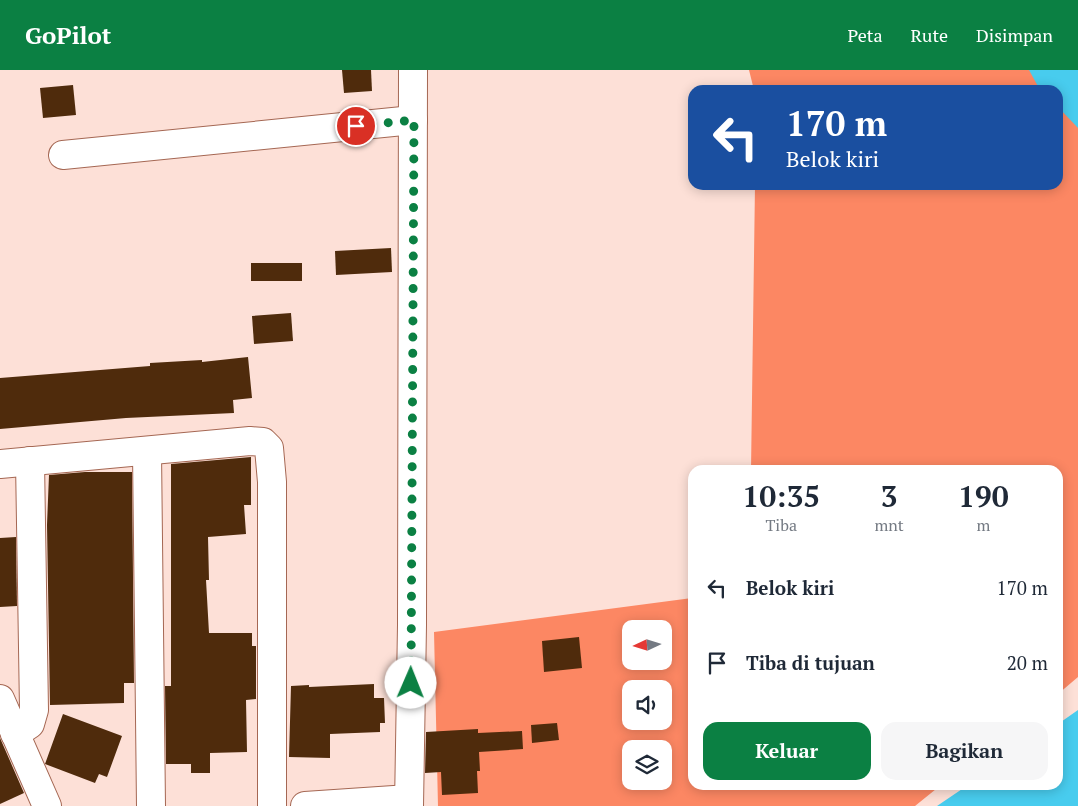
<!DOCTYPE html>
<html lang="id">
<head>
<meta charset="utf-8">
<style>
	body { margin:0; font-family:"PT Serif",serif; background:#f6f6f7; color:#1f2937; height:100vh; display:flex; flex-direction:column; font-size:19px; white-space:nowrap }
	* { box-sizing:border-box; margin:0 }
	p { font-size:16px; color:#747a83 }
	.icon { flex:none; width:28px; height:28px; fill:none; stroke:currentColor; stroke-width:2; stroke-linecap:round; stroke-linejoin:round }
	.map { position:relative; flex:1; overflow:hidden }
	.side { position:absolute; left:688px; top:395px; width:375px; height:325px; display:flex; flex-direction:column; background:#fff; border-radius:15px; box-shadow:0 2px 12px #0003 }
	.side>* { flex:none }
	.top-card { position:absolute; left:688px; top:15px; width:375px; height:105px; border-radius:15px; box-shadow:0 2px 12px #0003; background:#1a4fa0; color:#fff; overflow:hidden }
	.needle { width:32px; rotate:266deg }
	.controls { position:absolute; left:622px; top:550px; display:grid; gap:10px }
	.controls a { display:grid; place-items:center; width:50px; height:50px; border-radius:10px; background:#fff; box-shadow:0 2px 12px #0003; font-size:25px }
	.pin { position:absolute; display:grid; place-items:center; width:42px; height:42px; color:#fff; margin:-21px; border:2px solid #fff; border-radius:50%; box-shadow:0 1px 5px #0007 }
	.me { position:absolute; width:55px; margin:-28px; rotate:1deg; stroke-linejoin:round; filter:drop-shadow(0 0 4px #0008) }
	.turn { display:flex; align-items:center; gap:18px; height:105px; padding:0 15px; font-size:22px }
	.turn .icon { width:65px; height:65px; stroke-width:2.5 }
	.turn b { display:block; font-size:35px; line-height:42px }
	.eta { display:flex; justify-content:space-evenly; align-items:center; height:85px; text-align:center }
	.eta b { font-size:30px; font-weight:800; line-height:35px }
	.primary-button { display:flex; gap:10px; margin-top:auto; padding:10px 15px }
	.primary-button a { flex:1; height:58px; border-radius:15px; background:#0b8043; color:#fff; font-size:20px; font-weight:800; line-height:58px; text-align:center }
	.primary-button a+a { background:#f6f6f7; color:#1f2937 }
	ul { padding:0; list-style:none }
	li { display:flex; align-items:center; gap:15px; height:75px; padding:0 15px }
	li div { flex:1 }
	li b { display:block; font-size:19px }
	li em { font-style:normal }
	header { display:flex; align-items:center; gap:30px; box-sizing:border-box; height:70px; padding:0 25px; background:#0b8043; color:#fff }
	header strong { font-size:24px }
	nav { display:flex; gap:28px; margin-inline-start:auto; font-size:18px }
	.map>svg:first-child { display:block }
</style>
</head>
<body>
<header>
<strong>GoPilot</strong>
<nav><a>Peta</a><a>Rute</a><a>Disimpan</a></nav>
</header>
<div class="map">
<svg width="1078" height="736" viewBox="0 0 1078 736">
	<rect width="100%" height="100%" fill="#fde0d7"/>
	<g fill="#fc8763" fill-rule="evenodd">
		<polygon points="749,0 1055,0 1078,29 1078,607 1058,624 1058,400 751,400 755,115 1058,115 1058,20 754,20"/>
		<path d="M692 528V715H941L915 736H438L434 562ZM631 559H664V591H631ZM631 619H664V651H631ZM631 679H664V711H631Z"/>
	</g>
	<g fill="#48ccee">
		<polygon points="1029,0 1078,0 1078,58 1058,37 1058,20 1040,20"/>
		<polygon points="1078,640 1078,736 937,736 968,715 1058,715 1058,654"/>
	</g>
	<g fill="#4f2b0c">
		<polygon points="342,0 371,0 372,21 344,23"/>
		<polygon points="73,15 76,45 43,48 40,18"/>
		<polygon points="391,178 392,202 336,205 335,181"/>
		<rect x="251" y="193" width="51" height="18"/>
		<polygon points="291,243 293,271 254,274 252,246"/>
		<polygon points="248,287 252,328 233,330 234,343 126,348 0,359 0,308 150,296 150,293 202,290 202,292"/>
		<polygon points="251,387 251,435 244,435 246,464 208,467 209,510 206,510 209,563 252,563 252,576 256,576 256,629 246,630 247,682 210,683 210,703 191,703 191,694 166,694 165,616 171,616 171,394"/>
		<polygon points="85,402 132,402 134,613 124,613 124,633 50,635 47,455 49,405"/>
		<polygon points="16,467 17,536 0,537 0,468"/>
		<polygon points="579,567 582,598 544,602 542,571"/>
		<polygon points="374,614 374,628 384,628 385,653 380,653 380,662 330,664 330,688 289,687 291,616 309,615 309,617"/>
		<polygon points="63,644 122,666 107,707 99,704 95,713 45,694"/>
		<polygon points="557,653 559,670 532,673 531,655"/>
		<polygon points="478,659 478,663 522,661 523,679 479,682 480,701 477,701 478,723 442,725 441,702 425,703 426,662"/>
		<polygon points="0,668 24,723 0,734"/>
	</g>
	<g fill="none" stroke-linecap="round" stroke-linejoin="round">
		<defs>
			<g id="minor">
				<polyline points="63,85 413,50"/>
				<polyline points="147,382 151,736"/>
				<polyline points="0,394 250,371 263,372 269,378 272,412 272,736"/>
				<polyline points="0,629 47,736"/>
				<polyline points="15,664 30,654 34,640 30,391"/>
				<polyline points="305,736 409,729"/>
				<polyline points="409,736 412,555 413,0"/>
			</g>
		</defs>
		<use href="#minor" stroke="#a56753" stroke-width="30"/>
		<use href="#minor" stroke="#fff" stroke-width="28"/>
	</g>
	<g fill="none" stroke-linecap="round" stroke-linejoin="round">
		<polyline stroke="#0b8043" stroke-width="9" stroke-dasharray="0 16.2" points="356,56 414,50 411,613"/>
	</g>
</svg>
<div class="controls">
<a><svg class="needle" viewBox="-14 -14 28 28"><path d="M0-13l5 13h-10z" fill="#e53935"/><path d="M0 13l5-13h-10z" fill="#747a83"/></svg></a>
<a><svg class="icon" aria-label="sound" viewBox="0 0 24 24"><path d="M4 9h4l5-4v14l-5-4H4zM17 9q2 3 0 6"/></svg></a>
<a><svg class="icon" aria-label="layers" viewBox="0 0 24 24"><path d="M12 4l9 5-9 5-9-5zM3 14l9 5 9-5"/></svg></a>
</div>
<div class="pin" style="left:356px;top:56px;background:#d93025"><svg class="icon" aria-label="arrive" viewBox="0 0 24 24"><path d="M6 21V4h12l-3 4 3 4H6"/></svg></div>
<svg class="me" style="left:411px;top:613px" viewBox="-20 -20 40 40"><circle r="19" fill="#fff"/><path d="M0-13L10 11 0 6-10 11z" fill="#0b8043"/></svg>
<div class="top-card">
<div class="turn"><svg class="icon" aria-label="left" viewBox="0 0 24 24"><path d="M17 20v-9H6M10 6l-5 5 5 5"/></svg><div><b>170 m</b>Belok kiri</div></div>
</div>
<section class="side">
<div class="eta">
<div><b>10:35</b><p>Tiba</p></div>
<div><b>3</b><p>mnt</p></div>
<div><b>190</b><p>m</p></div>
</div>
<ul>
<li><svg class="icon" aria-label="left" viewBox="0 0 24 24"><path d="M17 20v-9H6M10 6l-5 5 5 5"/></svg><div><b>Belok kiri</b></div><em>170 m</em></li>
<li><svg class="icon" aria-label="arrive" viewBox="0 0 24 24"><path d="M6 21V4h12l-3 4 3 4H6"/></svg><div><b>Tiba di tujuan</b></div><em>20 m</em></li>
</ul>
<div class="primary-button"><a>Keluar</a><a>Bagikan</a></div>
</section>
</div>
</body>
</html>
